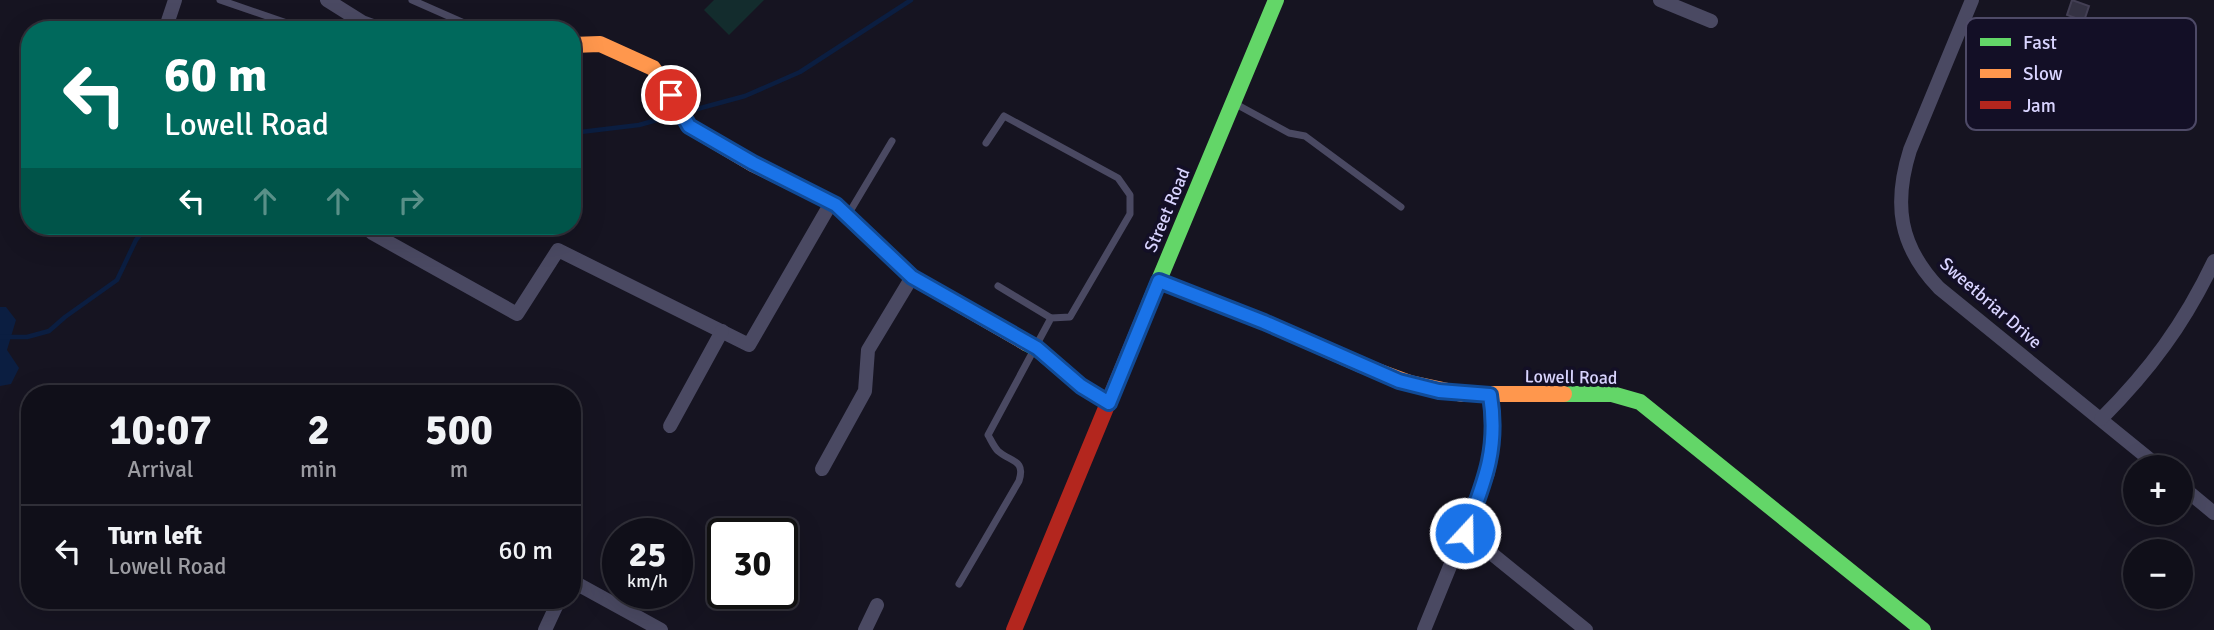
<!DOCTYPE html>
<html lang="en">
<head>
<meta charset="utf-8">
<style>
	body { margin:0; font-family:Signika,sans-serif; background:#191822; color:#f1f3f6; height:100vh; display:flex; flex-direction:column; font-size:26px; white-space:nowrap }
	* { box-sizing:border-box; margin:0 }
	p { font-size:23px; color:#9c9ca2 }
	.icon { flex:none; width:38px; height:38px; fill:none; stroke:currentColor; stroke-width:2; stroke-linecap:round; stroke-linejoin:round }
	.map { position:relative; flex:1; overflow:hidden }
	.drawer { position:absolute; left:21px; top:385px; width:560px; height:224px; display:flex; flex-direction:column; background:#100f19; border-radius:28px; box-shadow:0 7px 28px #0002,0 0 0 2px #302f38 }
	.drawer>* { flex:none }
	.guide { position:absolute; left:21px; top:21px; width:560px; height:214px; border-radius:28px; box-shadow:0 7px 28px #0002,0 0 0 2px #302f38; background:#00695c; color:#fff; overflow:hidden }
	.controls { position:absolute; left:2123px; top:455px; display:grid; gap:14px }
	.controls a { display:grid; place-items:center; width:70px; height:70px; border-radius:50%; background:#100f19; box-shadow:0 7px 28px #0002,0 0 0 2px #302f38; font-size:35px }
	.speed { position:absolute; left:602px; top:518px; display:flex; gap:14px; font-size:35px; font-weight:700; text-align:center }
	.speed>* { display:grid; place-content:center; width:91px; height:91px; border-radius:50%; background:#100f19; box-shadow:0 7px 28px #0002,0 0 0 2px #302f38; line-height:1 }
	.speed small { font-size:18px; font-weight:400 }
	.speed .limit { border:4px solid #111; border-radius:10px; background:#fff; color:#111 }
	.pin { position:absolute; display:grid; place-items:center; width:60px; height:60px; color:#fff; margin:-30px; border:4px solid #fff; border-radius:50%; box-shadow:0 2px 7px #0007 }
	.me { position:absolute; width:77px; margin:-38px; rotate:21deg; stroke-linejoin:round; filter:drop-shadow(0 0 5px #0008) }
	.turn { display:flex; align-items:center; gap:24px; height:147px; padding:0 28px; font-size:32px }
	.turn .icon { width:91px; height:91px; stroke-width:2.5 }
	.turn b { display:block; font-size:49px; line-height:60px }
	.lanes { display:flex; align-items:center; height:66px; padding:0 28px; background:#0003; justify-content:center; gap:35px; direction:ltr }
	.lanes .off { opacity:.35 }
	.eta { display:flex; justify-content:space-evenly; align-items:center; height:119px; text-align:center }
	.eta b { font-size:42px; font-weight:800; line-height:49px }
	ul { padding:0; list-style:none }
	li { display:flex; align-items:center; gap:21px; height:91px; padding:0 28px; border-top:2px solid #302f38 }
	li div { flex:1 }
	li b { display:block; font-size:26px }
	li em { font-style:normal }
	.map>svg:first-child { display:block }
</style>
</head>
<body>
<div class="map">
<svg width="2214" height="630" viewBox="0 0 2214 630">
	<rect width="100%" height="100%" fill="#161421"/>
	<polygon fill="#132c2d" points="714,0 764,0 729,35 704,10"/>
	<polygon fill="#0b1e41" points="0,307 6,307 16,320 7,350 19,368 11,384 0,386"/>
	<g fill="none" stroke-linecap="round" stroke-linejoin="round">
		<g stroke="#0b1e41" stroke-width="4.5">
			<polyline points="686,112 745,96 800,72 911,0"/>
			<polyline points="572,133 639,125 678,114"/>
			<polyline points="0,337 27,337 49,331 65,317 117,280 136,240 147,226"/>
		</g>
	</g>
	<polygon fill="#343243" stroke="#433f54" stroke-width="2" points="2072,0 2089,6 2084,21 2067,15"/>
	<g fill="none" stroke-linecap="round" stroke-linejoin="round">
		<g stroke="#4a4962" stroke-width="7">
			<polyline points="220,0 287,23"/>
			<polyline points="412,0 480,30"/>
			<polyline points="1234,103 1289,133 1305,136 1401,207"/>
			<polyline points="849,213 892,141"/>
			<polyline points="998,286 1051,318"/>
			<path d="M959 584 1019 481C1026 459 1010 462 998 451 994 447 991 440 988 435L1051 318 1070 317 1130 214V195L1118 178 1004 116 986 143"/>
		</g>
		<g stroke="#4a4962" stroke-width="14">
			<polyline points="327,0 362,22 384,30"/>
			<polyline points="1660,0 1711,21"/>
			<path d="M1972 0 1910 150C1893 204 1899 246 1939 288L2159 467"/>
			<polyline points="165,30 175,0"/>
			<polyline points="372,233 517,314 558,250 749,345 831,203"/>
			<path d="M2101 419C2150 370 2184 324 2214 261"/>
			<polyline points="670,426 722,331"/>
			<polyline points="822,469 865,391 868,350 912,277"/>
			<polyline points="2180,485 2214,513"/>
			<polyline points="1465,532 1586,630"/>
			<polyline points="572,581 661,630"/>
			<polyline points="545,630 559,600"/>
			<polyline points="865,630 877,605"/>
			<polyline points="1424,630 1488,473 1493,429 1490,395"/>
		</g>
		<g stroke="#63d668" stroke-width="16">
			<polyline points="1149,304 1276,0"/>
			<polyline points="1026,343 1036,348 1081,386 1109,403"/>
			<polyline points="1564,394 1612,394 1640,402 1923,630"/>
		</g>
		<g stroke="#ff974d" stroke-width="16">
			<polyline points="572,45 600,44 653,68 672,95 689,126 753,164 836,205 912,277 1026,343"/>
			<polyline points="1159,281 1264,322 1361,365 1410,383 1462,394 1564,394"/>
		</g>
		<polyline stroke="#b3261e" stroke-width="16" points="1014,630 1149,304"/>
	</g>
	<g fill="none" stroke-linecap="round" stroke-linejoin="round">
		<defs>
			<path id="route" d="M671 95 689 126 753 163 836 205 912 277 1037 348 1081 386 1109 403 1159 281 1264 322 1399 381 1439 391 1490 395C1499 449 1484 483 1465 533"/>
		</defs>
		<use href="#route" stroke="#114b97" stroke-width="18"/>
		<use href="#route" stroke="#1a73e8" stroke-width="12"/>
	</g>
	<g text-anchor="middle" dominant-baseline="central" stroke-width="7" stroke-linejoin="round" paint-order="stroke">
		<g font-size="18" fill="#d9d4ff" stroke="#130f26">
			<text transform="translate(1167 210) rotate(-67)">Street Road</text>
			<text transform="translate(1991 303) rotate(41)">Sweetbriar Drive</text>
			<text transform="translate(1571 377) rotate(1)">Lowell Road</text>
		</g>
	</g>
	<rect x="1966" y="18" width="230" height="112" rx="10" fill="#130f26" stroke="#4e4a67" stroke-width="2"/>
	<rect x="1980" y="38" width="31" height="8" fill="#63d668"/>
	<rect x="1980" y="69" width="31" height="9" fill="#ff974d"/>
	<rect x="1980" y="101" width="31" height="8" fill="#b3261e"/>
	<g font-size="19" fill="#d9d4ff">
		<text x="2023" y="49">Fast</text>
		<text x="2023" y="80">Slow</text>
		<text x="2023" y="112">Jam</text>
	</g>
</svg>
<div class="controls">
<a>+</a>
<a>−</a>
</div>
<div class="speed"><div>25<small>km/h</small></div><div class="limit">30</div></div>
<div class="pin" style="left:671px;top:95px;background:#d93025"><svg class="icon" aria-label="arrive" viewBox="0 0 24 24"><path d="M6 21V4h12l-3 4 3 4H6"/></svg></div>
<svg class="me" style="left:1465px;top:533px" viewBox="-20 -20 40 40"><circle r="17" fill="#1a73e8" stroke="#fff" stroke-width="3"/><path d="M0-11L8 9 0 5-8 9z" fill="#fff"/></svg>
<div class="guide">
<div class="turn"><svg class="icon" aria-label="left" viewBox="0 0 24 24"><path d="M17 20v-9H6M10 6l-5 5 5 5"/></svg><div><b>60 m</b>Lowell Road</div></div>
<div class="lanes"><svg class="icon" aria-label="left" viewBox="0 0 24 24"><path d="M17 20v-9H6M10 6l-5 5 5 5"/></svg><svg class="icon off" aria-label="ahead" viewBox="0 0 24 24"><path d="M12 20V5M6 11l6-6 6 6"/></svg><svg class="icon off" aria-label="ahead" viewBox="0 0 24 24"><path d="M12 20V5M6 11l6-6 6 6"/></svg><svg class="icon off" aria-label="right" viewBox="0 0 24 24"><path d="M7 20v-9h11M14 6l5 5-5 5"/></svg></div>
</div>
<section class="drawer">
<div class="eta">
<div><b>10:07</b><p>Arrival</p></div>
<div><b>2</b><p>min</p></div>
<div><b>500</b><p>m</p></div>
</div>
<ul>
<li><svg class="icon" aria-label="left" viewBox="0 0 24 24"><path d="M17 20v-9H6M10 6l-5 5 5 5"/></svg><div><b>Turn left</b><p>Lowell Road</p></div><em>60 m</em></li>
</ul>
</section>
</div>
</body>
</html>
